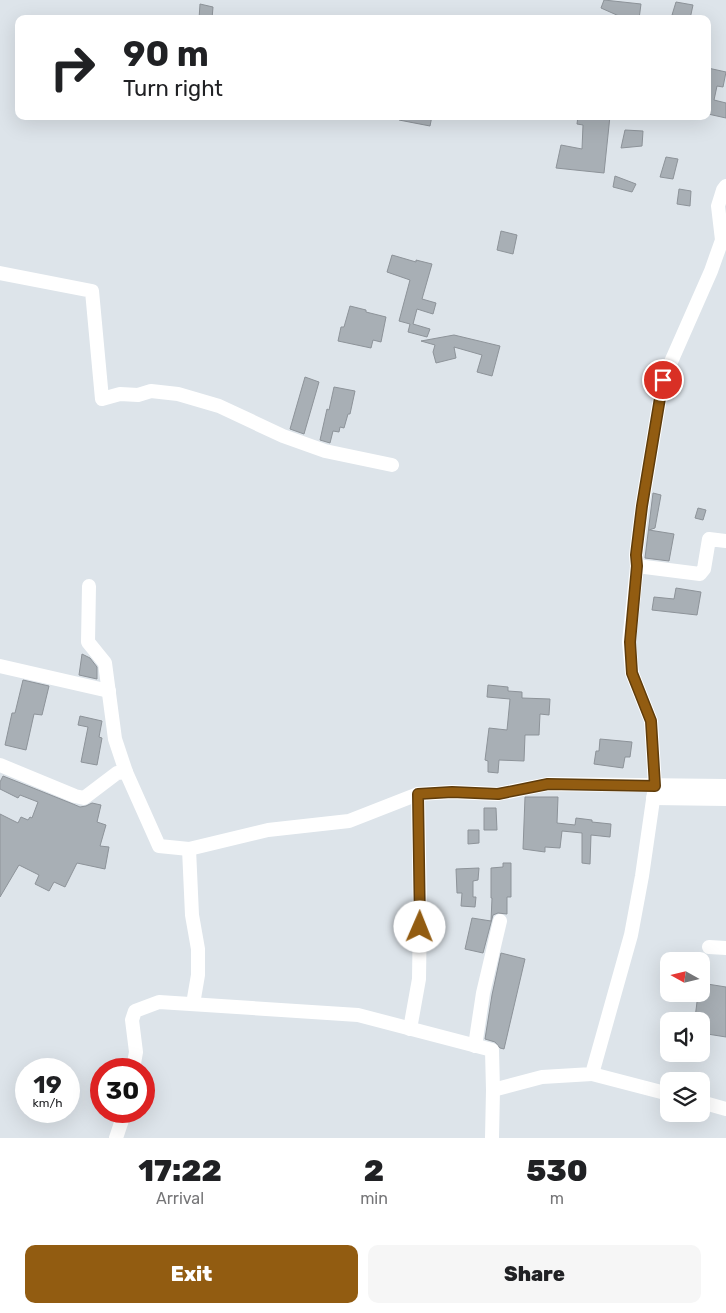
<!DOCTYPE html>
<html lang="en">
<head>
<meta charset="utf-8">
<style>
	body { margin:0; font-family:Rubik,sans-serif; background:#f6f6f6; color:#202124; height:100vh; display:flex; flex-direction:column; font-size:19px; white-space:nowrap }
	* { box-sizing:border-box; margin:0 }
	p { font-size:16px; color:#757577 }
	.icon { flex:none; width:28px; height:28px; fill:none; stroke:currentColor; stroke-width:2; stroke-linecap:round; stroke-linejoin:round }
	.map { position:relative; height:1138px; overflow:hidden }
	.panel { display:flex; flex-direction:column; background:#fff; flex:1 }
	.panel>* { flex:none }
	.guide { position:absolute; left:15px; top:15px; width:696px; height:105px; border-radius:10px; box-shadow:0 5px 20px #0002; background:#fff; color:#202124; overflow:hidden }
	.needle { width:32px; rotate:278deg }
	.buttons { position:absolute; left:660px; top:952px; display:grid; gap:10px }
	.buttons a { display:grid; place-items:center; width:50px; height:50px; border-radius:10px; background:#fff; box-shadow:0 5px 20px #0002; font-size:25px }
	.speed { position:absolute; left:15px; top:1058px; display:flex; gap:10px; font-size:25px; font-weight:700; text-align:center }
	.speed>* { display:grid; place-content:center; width:65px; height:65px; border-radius:50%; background:#fff; box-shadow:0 5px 20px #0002; line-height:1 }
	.speed small { font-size:12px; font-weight:400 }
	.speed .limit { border:8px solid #d22; background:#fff; color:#111 }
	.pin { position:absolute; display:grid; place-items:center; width:42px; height:42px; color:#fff; margin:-21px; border:2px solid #fff; border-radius:50%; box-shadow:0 1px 5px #0007 }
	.me { position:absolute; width:55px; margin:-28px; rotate:1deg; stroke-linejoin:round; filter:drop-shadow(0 0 4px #0008) }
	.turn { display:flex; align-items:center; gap:18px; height:105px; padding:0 25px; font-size:22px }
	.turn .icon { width:65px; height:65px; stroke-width:2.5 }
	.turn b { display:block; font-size:35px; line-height:42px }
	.eta { display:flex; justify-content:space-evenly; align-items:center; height:85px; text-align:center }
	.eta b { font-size:30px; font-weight:800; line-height:35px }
	.button { display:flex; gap:10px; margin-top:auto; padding:10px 25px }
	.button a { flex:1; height:58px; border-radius:10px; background:#925c11; color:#fff; font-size:20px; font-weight:800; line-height:58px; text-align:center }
	.button a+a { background:#f6f6f6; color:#202124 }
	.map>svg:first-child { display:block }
</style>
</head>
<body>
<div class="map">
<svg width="726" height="1138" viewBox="0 0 726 1138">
	<rect width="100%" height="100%" fill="#dde4ea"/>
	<g fill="#a8afb5" stroke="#8d9399">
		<polygon points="604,0 641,4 639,19 618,19 619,16 601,8"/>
		<polygon points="676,2 693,5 690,19 672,15"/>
		<polygon points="200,4 213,7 212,19 199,19"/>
		<polygon points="708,68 726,72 723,87 717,86 714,100 726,103 726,118 708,114"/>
		<polygon points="399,116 432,116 430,126 399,120"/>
		<polygon points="578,116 610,116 604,173 556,168 561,145 582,149 583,125 577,124"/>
		<polygon points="625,130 643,131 642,146 621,148"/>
		<polygon points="666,157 678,159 673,179 660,177"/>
		<polygon points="615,176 636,184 632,192 613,187"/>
		<polygon points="679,189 691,191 690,206 677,204"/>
		<polygon points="501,231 517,235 513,254 497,250"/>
		<polygon points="392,255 416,262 416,260 432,264 422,299 436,303 433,314 417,309 413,324 430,329 427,337 408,332 410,324 399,321 410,280 387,272"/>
		<polygon points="350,306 366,310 366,312 386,317 381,342 373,340 371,348 338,341 341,327 344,327"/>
		<polygon points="454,335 500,346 492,376 477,372 482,355 454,347 456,358 436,363 433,352 435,345 421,341"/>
		<polygon points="305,377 319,382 304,434 290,429"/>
		<polygon points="334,387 355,391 350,414 348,414 344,428 340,427 339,432 333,431 330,443 320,440 327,409 329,410"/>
		<polygon points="653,493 661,495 655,528 649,530 674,534 669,561 645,558"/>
		<polygon points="698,508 706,510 703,520 695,518"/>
		<polygon points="676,588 701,592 697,615 652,610 654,597 674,599"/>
		<polygon points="82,654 90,658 97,667 97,679 79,675"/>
		<polygon points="23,680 49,686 42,715 34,714 26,750 5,745 12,713 15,713"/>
		<polygon points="488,685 508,687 508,691 522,692 522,698 550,699 549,715 540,714 539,735 525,735 524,761 499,760 498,773 488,772 488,761 485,760 489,728 507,730 510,699 487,697"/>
		<polygon points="80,716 102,721 99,737 102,738 97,765 81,762 88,727 78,725"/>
		<polygon points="600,739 632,742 630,757 625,757 623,768 594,764 596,751 599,751"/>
		<polygon points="3,776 73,804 80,807 86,806 92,803 101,805 97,822 106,825 100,846 109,847 105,869 77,863 65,887 54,882 49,891 35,884 39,875 19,865 0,897 0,814 18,823 21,817 28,820 30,817 32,818 38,802 20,795 18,798 0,789 0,782"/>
		<polygon points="525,797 558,797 557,823 575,825 576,818 592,820 592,822 611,824 610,837 591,835 590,864 582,863 582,833 562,831 560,848 545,847 545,852 523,849"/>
		<polygon points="484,808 496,808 497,830 484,830"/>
		<polygon points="468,830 479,830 479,843 468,844"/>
		<polygon points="503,863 511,863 511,897 507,897 507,914 498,913 493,915 483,953 465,949 472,918 491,921 492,898 491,898 491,868 503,867"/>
		<polygon points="479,868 478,880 473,881 473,897 476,897 475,907 461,906 462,893 457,893 456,869"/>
		<polygon points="501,953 525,959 504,1049 500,1048 495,1042 485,1039 492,995"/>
		<polygon points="701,983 726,987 726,1037 701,1033 701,1019 695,1018 698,994 701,994"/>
	</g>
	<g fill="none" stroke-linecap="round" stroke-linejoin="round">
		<g stroke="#fff" stroke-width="14">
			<polyline points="0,273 92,291 102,399 120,394 138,395 151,391 178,394 219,406 283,436 325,451 392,465"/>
			<polyline points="637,566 700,574 704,569 709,539 726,541"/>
			<polyline points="89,586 88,642 105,663 115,739 126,772 159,846 189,849 268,830 349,821 418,794 452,792 498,794 548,784 726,786"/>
			<polyline points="0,666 109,691"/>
			<polyline points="0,765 75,796 84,798 117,773 126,772"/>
			<polyline points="653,798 726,799"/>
			<polyline points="189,849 192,915 198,949 198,975 193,1004"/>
			<polyline points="709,947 726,948"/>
			<polyline points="410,1029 419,979 420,910 418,794"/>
			<polyline points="475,1046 483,993 500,921"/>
			<polyline points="133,1069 136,1052 132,1020 135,1011 159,1002 358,1015 492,1050 493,1090"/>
			<polyline points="592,1074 669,1094"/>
			<polyline points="701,1102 726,1109"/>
			<polyline points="116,1138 125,1111"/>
			<polyline points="492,1138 493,1090 542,1077 592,1074 631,935 642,876 655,786 651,721 632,673 629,642 637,566 636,555 642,506 663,380 711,271 722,240 718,206 723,190 726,186"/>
		</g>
	</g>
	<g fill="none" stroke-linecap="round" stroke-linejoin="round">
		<defs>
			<polyline id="route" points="420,927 418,794 452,792 498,794 548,784 655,786 651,721 632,673 630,642 637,566 636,555 642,506 663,380"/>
		</defs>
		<use href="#route" stroke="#5f3c0b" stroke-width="12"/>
		<use href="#route" stroke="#925c11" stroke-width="9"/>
	</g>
</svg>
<div class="buttons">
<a><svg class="needle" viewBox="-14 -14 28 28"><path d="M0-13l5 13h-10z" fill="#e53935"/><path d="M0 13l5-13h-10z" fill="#757577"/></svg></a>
<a><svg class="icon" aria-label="sound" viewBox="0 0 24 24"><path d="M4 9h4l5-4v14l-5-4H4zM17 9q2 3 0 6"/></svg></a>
<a><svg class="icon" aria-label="layers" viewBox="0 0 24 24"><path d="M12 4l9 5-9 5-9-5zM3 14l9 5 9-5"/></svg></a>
</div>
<div class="speed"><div>19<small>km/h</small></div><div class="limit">30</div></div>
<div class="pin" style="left:663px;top:380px;background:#d93025"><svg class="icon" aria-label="arrive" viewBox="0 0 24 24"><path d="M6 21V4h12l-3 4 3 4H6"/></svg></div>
<svg class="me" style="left:420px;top:927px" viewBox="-20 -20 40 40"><circle r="19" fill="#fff"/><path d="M0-13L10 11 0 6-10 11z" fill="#925c11"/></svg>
<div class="guide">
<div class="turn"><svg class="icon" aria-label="right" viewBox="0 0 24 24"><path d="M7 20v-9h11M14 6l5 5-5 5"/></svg><div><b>90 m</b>Turn right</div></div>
</div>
</div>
<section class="panel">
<div class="eta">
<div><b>17:22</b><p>Arrival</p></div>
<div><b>2</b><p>min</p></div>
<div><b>530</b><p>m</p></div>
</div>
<div class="button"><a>Exit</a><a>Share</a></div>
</section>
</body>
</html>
